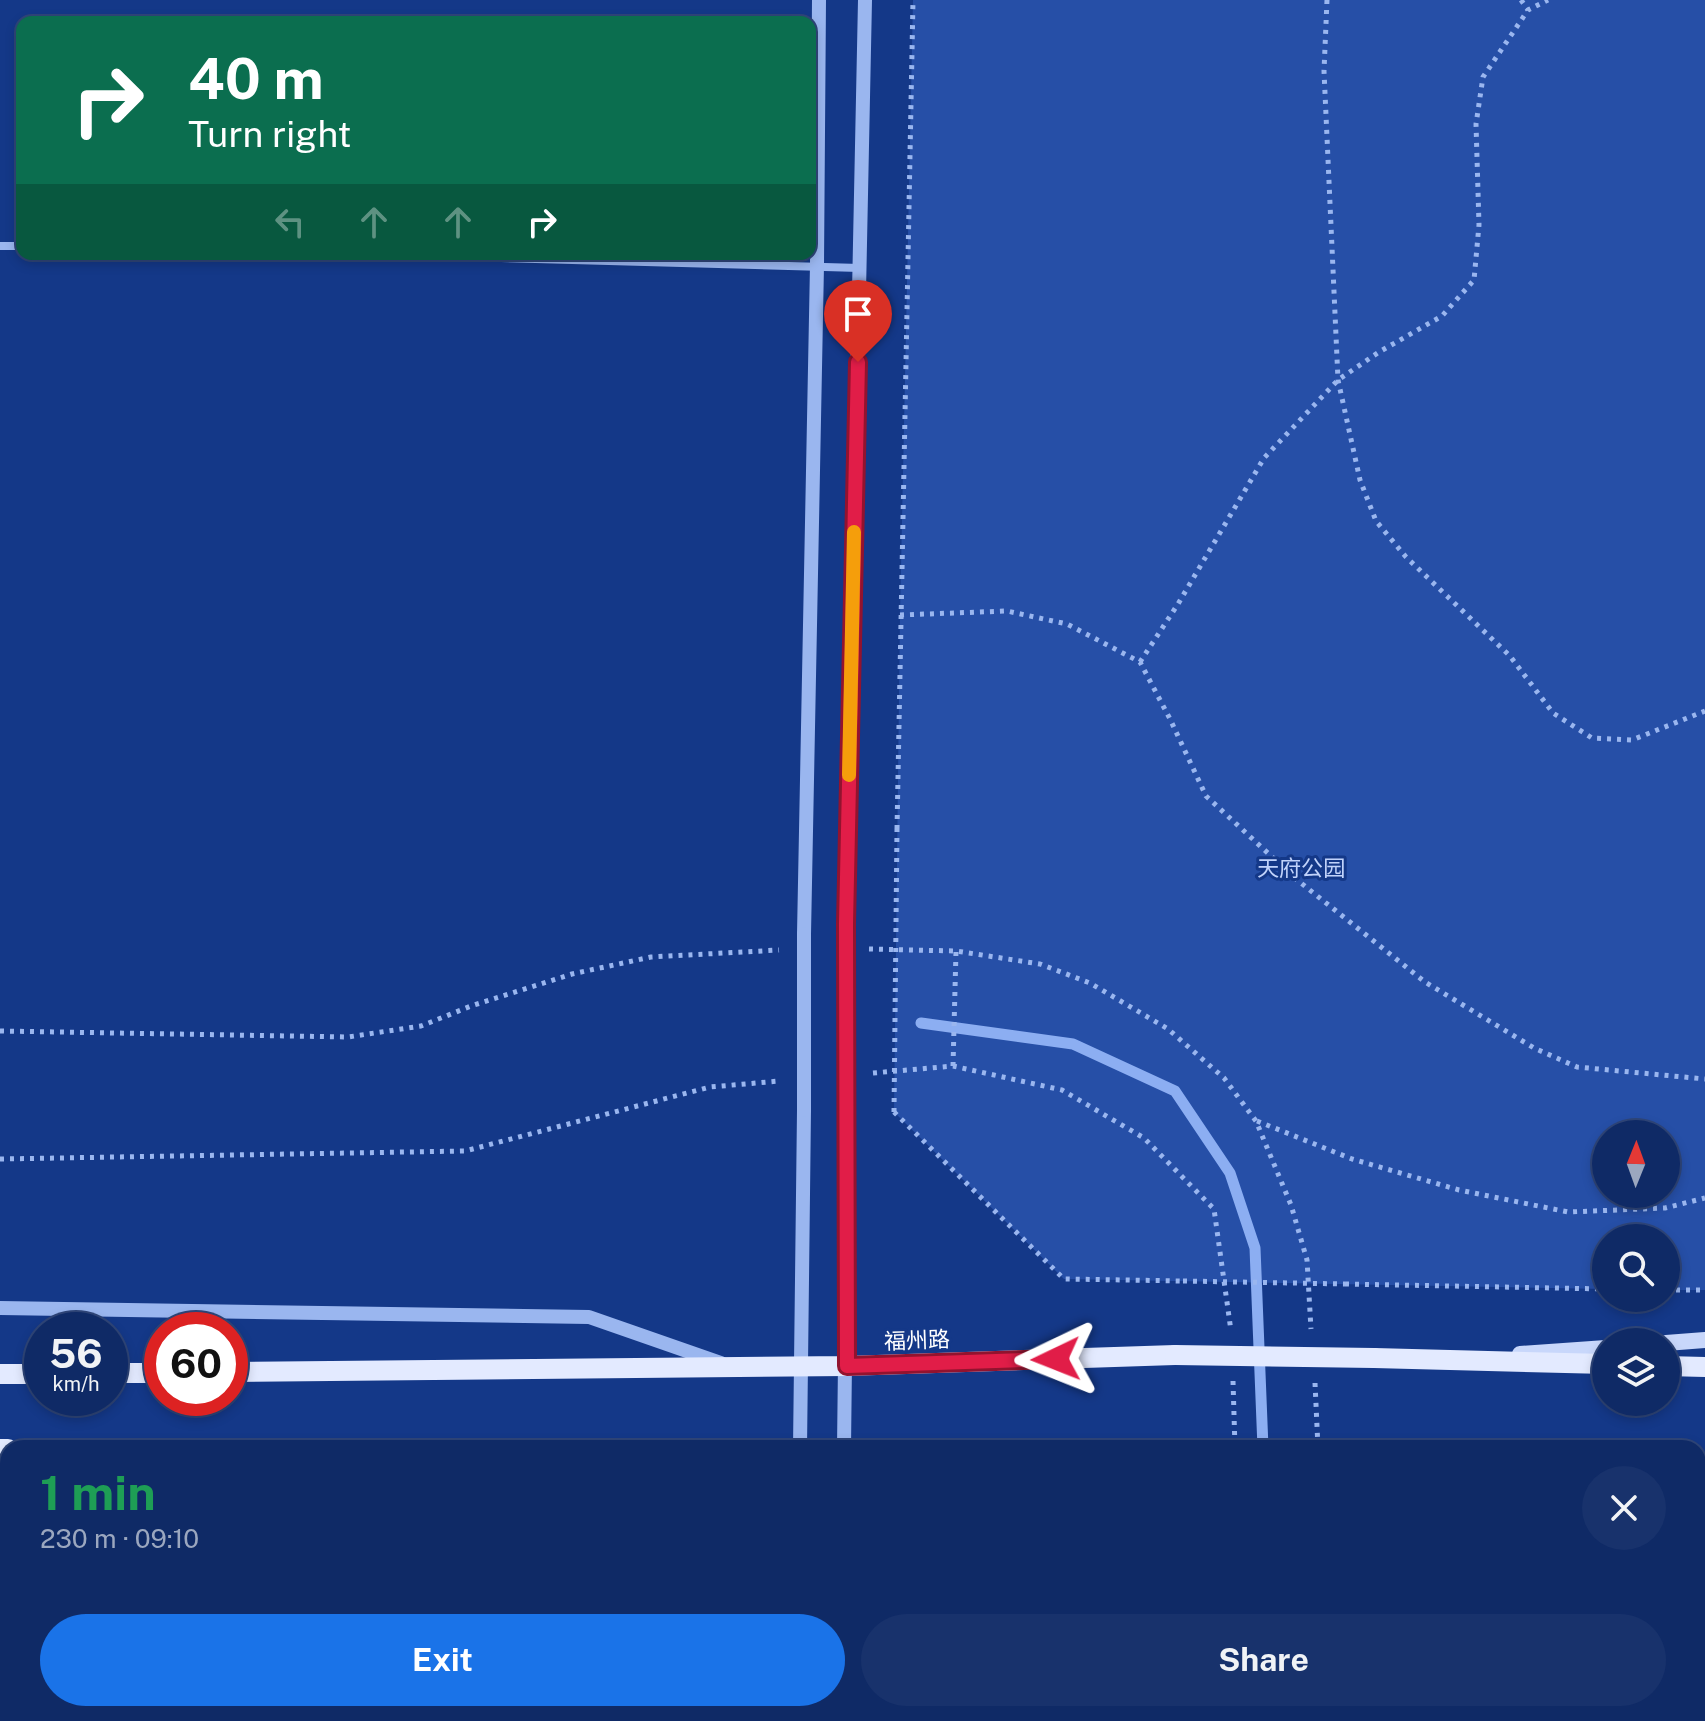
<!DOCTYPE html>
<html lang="en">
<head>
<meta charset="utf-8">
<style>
	body { margin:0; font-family:"Public Sans","Noto Sans SC",sans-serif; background:#18326c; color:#f1f3f6; height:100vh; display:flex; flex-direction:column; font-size:30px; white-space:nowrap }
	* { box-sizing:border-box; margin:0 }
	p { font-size:26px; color:#9ba7bf }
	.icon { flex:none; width:44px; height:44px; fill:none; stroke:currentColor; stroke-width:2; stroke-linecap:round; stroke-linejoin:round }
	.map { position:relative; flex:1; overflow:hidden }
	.drawer { position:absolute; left:0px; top:1440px; width:1706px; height:282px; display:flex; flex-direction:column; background:#0f2a66; border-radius:24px 24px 0 0; box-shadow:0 4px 12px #0003,0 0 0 2px #2f467a }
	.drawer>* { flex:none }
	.hud { position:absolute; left:16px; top:16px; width:800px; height:244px; border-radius:16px; box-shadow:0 4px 12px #0003,0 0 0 2px #2f467a; background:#0b6e4f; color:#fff; overflow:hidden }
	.needle { width:52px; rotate:1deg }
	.buttons { position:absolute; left:1592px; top:1120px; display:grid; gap:16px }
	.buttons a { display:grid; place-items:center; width:88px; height:88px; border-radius:50%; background:#0f2a66; box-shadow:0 4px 12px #0003,0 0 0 2px #2f467a; font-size:40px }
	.speed { position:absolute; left:24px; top:1312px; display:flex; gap:16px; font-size:40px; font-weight:700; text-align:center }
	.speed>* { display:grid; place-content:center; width:104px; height:104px; border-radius:50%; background:#0f2a66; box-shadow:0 4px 12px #0003,0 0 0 2px #2f467a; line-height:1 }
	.speed small { font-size:20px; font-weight:400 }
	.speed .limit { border:12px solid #d22; background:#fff; color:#111 }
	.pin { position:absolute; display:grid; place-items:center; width:68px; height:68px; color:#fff; margin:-82px -34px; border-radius:50% 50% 50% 0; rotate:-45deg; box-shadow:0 0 8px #0007 }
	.pin .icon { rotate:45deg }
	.me { position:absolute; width:88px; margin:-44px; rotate:268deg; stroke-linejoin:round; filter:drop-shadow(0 0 6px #0008) }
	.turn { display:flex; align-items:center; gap:28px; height:168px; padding:0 40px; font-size:36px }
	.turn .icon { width:104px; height:104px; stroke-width:2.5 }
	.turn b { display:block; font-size:56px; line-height:68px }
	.lanes { display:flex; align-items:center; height:76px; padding:0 40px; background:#0003; justify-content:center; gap:40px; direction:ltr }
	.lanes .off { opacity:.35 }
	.round { display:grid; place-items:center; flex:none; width:84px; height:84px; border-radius:42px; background:#18326c }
	.head { display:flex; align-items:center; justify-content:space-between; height:136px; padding:0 40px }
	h1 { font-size:48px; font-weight:700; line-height:60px; color:#1e9e55 }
	.button { display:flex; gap:16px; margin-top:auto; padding:16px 40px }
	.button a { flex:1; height:92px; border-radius:48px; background:#1a73e8; color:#fff; font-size:32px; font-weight:700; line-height:92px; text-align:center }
	.button a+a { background:#18326c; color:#f1f3f6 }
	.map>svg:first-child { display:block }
</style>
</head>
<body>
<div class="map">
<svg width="1705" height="1721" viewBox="0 0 1705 1721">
	<rect width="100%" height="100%" fill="#143888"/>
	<g fill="#264fa7" fill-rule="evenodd">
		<path d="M913 0H1705V1290H1666V1238H1606V1289L1064 1279 894 1112 900 615ZM1606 1134H1666V1194H1606Z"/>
		<polygon points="0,1604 8,1604 8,1714 708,1714 718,1721 0,1721"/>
		<polygon points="1698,1616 1705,1616 1705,1721 939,1721 947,1714 1698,1714"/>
	</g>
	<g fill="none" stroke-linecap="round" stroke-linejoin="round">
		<g stroke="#8caef2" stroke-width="11">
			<polyline points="921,1023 1073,1044 1175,1091 1230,1173 1255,1248 1263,1448"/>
			<polyline points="1275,1714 1275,1721"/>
		</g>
		<g stroke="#9ab6ef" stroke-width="5" stroke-dasharray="4 6" stroke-linecap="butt">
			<polyline points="1327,0 1324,71 1338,380 1360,480 1376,521 1406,557 1510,656 1553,713 1592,738 1632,740 1705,711"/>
			<polyline points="1521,0 1528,10"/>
			<polyline points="900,615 1007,611 1067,624 1140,662 1170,719 1206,796 1296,879 1425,982 1534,1048 1577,1067 1705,1079"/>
			<polyline points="1140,662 1178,604 1264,458 1338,380 1379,352 1442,316 1474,280 1479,225 1476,124 1483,77 1528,10 1548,0"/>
			<polyline points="897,829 913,0"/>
			<polyline points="869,949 956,951 1040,964 1090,983 1168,1029 1224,1078 1256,1121 1291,1205 1307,1260 1311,1329"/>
			<polyline points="0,1031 348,1037 421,1026 471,1006 572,974 651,957 779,950"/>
			<polyline points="953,1066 956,951"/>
			<polyline points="873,1073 953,1066 1062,1090 1144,1138 1214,1209 1231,1331"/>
			<polyline points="894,1112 1064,1279 1183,1281"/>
			<polyline points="1257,1121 1352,1159 1459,1190 1568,1212 1665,1208 1705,1198"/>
			<polyline points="0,1159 465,1151 710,1087 779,1081"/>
			<polyline points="1345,1284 1606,1289"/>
			<polyline points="1666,1290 1705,1290"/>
			<polyline points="1233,1381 1235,1448"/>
			<polyline points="1315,1383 1318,1448"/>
			<polyline points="1336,1714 1340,1721"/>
			<polyline points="1196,1721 1209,1714"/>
			<polyline points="1232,1721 1232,1714"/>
			<polyline points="1326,1721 1326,1714"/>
		</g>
		<g stroke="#9ab6ef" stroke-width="8">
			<polyline points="0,246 22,246"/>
			<polyline points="360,254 860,268"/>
		</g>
		<g stroke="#9ab6ef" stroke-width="14">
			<polyline points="846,924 865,0"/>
			<polyline points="804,934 817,265 819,0"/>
			<polyline points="0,1308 589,1317 721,1363"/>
			<polyline points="800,1448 804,1110"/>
			<polyline points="844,1448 848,1107"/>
			<polyline points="0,1518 8,1518"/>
			<polyline points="796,1721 796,1714"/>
			<polyline points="840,1721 840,1714"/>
		</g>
		<g stroke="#c8d7fb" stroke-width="16">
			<polyline points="1666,1343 1705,1340"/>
			<polyline points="1520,1354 1606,1348"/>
			<polyline points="1698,1526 1705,1527"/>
		</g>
		<g stroke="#e3eaff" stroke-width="20">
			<polyline points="1374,1358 1606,1364"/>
			<polyline points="1666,1366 1705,1367"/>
			<polyline points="230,1372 847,1366 1175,1355"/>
			<polyline points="110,1373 162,1373"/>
			<polyline points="0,1374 42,1374"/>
			<polyline points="0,1449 8,1449"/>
			<polyline points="1698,1483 1705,1483"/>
		</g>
		<g stroke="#9ab6ef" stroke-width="5" stroke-dasharray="4 6" stroke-linecap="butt">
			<polyline points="894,1112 897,829"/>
			<polyline points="1183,1281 1345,1284"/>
		</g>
		<g stroke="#9ab6ef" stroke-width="14">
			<polyline points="846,924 848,1107"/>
			<polyline points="804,934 804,1110"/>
		</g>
		<polyline stroke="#e3eaff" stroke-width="20" points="1175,1355 1374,1358"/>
	</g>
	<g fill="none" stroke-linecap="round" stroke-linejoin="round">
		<defs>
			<polyline id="route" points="858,362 846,924 847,1366 1056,1359"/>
		</defs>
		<use href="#route" stroke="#92132f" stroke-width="20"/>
		<use href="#route" stroke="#e11d48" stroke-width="14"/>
		<polyline stroke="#f59e0b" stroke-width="14" points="849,775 854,532"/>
	</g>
	<g text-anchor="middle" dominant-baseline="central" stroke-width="6" stroke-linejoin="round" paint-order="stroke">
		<g font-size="22" fill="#c1d3fb" stroke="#143888">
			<text x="1301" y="868">天府公园</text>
		</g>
		<g font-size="22" fill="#fff" stroke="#143888">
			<text transform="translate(917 1340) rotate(-2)">福州路</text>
		</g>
	</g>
</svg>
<div class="buttons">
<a><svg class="needle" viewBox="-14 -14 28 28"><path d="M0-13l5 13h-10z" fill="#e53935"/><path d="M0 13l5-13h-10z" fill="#9ba7bf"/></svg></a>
<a><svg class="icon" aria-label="search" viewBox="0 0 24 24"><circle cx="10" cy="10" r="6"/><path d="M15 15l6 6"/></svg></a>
<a><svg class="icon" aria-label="layers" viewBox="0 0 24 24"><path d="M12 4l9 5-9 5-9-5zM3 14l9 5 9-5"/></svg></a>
</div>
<div class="speed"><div>56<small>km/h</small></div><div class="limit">60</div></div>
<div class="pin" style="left:858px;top:362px;background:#d93025"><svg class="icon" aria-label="arrive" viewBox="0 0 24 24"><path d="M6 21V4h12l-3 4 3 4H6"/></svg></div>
<svg class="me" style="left:1056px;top:1359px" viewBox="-20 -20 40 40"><path d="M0-17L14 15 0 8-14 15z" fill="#e11d48" stroke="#fff" stroke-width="4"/></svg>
<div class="hud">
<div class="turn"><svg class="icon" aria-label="right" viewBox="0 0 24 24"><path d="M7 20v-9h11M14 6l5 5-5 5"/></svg><div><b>40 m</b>Turn right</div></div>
<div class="lanes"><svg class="icon off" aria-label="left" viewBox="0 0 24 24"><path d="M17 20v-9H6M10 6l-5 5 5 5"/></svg><svg class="icon off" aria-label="ahead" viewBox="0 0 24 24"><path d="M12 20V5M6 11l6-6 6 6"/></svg><svg class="icon off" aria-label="ahead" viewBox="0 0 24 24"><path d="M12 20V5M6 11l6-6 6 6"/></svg><svg class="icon" aria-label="right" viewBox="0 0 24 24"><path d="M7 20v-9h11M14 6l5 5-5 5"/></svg></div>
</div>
<section class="drawer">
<div class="head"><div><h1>1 min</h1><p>230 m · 09:10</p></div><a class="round"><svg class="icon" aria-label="close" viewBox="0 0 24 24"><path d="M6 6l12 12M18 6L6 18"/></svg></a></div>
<div class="button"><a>Exit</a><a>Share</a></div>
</section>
</div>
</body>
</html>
